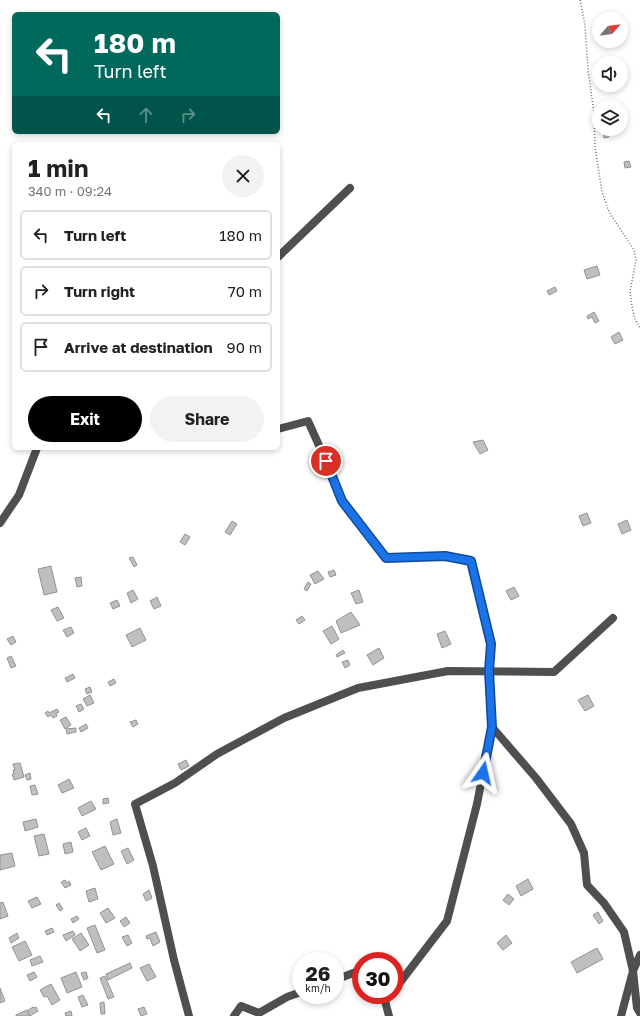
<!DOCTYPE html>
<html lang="en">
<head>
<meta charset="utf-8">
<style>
	body { margin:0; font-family:"Golos Text",sans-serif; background:#f2f2f2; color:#202124; height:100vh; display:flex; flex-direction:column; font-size:15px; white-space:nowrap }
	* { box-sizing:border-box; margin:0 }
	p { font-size:13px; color:#757577 }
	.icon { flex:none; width:22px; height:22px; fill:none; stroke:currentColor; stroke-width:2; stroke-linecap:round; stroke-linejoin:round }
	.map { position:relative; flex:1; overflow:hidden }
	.sheet { position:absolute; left:12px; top:142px; width:268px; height:308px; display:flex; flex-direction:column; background:#fff; border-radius:6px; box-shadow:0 2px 6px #0003 }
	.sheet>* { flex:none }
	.hud { position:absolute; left:12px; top:12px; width:268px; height:122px; border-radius:6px; box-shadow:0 2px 6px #0003; background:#00695c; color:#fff; overflow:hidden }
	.needle { width:26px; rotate:61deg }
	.fabs { position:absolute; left:592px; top:12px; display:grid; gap:8px }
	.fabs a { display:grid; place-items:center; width:36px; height:36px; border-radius:50%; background:#fff; box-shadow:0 2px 6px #0003; font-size:20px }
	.speed { position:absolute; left:292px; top:952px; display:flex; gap:8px; font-size:20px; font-weight:700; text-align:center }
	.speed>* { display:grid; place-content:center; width:52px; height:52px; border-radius:50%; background:#fff; box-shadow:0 2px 6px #0003; line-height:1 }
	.speed small { font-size:10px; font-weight:400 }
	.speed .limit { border:6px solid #d22; background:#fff; color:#111 }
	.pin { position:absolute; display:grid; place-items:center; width:34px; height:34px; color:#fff; margin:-17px; border:2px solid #fff; border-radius:50%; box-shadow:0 1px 4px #0007 }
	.me { position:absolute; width:44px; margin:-22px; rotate:11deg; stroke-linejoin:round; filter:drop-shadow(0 0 3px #0008) }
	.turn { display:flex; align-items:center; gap:14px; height:84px; padding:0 16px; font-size:18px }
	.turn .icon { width:52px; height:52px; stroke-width:2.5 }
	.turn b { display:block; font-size:28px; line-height:34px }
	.lanes { display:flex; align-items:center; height:38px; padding:0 16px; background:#0003; justify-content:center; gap:20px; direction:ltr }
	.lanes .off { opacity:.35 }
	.round { display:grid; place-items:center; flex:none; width:42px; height:42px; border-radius:21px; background:#f2f2f2 }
	.overview { display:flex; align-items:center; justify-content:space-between; height:68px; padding:0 16px }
	h1 { font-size:24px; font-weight:700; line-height:30px }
	.action { display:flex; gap:8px; margin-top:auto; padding:8px 16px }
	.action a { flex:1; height:46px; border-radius:24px; background:#000; color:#fff; font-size:16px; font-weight:700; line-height:46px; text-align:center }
	.action a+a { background:#f2f2f2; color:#202124 }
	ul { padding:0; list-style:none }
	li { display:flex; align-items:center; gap:12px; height:50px; margin:0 8px 6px; padding:0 8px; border:2px solid #e0e0e0; border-radius:6px }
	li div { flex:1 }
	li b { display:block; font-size:15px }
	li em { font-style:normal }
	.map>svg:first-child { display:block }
</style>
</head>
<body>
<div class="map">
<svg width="640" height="1016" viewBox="0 0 640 1016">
	<rect width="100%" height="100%" fill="#fff"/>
	<g fill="#bfbfbf" stroke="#939393">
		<polygon points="608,129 609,137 604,138 603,130"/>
		<polygon points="629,161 631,167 625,168 624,162"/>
		<polygon points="597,266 600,275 587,279 584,270"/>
		<polygon points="555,287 557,291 549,295 547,291"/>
		<polygon points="594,312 599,321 595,323 592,317 588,319 587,316"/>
		<polygon points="619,332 623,340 615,344 611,337"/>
		<polygon points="483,440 488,450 480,454 473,442"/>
		<polygon points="587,513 591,523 583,526 579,516"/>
		<polygon points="627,520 631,530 622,534 618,524"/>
		<polygon points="232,521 237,524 230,535 225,532"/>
		<polygon points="185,534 190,537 185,545 180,542"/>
		<polygon points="133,557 137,565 134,567 129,558"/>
		<polygon points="51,566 57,592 44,595 38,569"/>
		<polygon points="334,570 336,575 330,577 328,572"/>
		<polygon points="318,571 324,579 315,584 310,575"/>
		<polygon points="81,577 82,586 77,587 75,578"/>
		<polygon points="308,582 311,584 307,591 304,589"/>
		<polygon points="514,587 519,596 511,600 506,591"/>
		<polygon points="133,590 138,599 131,603 127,593"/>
		<polygon points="359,590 363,602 356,604 351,593"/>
		<polygon points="157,597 161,606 154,609 150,601"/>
		<polygon points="117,600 120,606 113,609 110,603"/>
		<polygon points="58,607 64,618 57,621 51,610"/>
		<polygon points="351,612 360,625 341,633 336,621"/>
		<polygon points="302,616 305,620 299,624 296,620"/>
		<polygon points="332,626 339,639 331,644 323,631"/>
		<polygon points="71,627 74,633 67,637 63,630"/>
		<polygon points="140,628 146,640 132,647 126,635"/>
		<polygon points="445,631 451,644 442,648 437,634"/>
		<polygon points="13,636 16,642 11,645 7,639"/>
		<polygon points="379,648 384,658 373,665 367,655"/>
		<polygon points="343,650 345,653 337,657 336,655"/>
		<polygon points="11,656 16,666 11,668 7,658"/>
		<polygon points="348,660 350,665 345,668 342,662"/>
		<polygon points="73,674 75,678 67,682 65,678"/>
		<polygon points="114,679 116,683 110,686 108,682"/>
		<polygon points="90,687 92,692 87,694 85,689"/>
		<polygon points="90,695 94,703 87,706 83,699"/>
		<polygon points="588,695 594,706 585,711 578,700"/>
		<polygon points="81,704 84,709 79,712 76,706"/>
		<polygon points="57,709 59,712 56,713 57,716 53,718 51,715 48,717 45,713 48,711 49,713"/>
		<polygon points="66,717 71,725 65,729 60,720"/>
		<polygon points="136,720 138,724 133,727 130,722"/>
		<polygon points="86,724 88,728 81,732 79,728"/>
		<polygon points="76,728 76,732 67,734 66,729"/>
		<polygon points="186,760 189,766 181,770 178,764"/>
		<polygon points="20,763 24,777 14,780 12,774 14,774 13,770 15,770 13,764"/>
		<polygon points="30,773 31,779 27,780 25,775"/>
		<polygon points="69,779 74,788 62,793 58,785"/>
		<polygon points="35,785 38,794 32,795 30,786"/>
		<polygon points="108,798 109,803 103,804 103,799"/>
		<polygon points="91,801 96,809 82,816 78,808"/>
		<polygon points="36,819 38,827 25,831 23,822"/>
		<polygon points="117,819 121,833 113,835 110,822"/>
		<polygon points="86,828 90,836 82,840 78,832"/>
		<polygon points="44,834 49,854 39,856 34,836"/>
		<polygon points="71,842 73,852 65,854 63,844"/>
		<polygon points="105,846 114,864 101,870 92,852"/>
		<polygon points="128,848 134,860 127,864 121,851"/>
		<polygon points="12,853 15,866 0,870 0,855"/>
		<polygon points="528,879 533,889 521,896 516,886"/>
		<polygon points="65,880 67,883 69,881 71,885 65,888 61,882"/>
		<polygon points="95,888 98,899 89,902 86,891"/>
		<polygon points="149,890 152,898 146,901 143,894"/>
		<polygon points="508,894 514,899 509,905 503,900"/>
		<polygon points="37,897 41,904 32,908 28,901"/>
		<polygon points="3,902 8,916 0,919 0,903"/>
		<polygon points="59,903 63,909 60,911 56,905"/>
		<polygon points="108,908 115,918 106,923 100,913"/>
		<polygon points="598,912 603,921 599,924 593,915"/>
		<polygon points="77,916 79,919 73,923 71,919"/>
		<polygon points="126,917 130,923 124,927 120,921"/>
		<polygon points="95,925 105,950 97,953 87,928"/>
		<polygon points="52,928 54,932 47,935 45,931"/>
		<polygon points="73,931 75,935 66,941 63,935"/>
		<polygon points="156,932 160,942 153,946 150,938 147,939 146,936"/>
		<polygon points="17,933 19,938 11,943 9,938"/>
		<polygon points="81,933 89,945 80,951 72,939"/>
		<polygon points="128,935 132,943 127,946 122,937"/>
		<polygon points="506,935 512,943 503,950 497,943"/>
		<polygon points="25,941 32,955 19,961 12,947"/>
		<polygon points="597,948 603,959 577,973 571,962"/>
		<polygon points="40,956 43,962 32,966 30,960"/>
		<polygon points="130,963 132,968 108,980 106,974"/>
		<polygon points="149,964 156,977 147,981 140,968"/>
		<polygon points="34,972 37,977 30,981 27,975"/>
		<polygon points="76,972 82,987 67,993 61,978"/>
		<polygon points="86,972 88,978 84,980 81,973"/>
		<polygon points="105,976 114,997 108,999 100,978"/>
		<polygon points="51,984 60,1000 52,1005 47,996 44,997 40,990"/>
		<polygon points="0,988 5,1001 0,1003"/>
		<polygon points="83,995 88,1005 82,1007 78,997"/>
		<polygon points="104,1002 105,1014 101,1014 100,1003"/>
		<polygon points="33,1007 34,1008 36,1007 38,1011 30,1016 27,1011"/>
		<polygon points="144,1007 147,1014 141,1016 138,1009"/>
		<polygon points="27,1010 30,1016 16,1016 16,1015"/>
		<polygon points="71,1011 72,1016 66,1016 65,1013"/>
	</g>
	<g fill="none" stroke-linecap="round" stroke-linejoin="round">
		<polyline stroke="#717171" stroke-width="1.5" stroke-dasharray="1 2" stroke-linecap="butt" points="580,0 585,25 588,70 594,113 595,147 602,192 609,212 634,250 636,260 630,292 632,307 635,319 640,328"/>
		<g stroke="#4f4f4f" stroke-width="8">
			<polyline points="278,257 350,188"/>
			<polyline points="278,429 308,421 326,461 342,501 386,558 445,556 471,561 491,644 489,671 492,727 477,804 447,921 395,989"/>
			<polyline points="0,523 19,495 37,448"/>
			<polyline points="492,727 536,778 571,824 584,853 587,885 604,903 624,932 633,971 637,1008 640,1013"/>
			<polyline points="335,980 361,970"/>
			<polyline points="383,995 385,1001 390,995"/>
			<polyline points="385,1001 389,1016"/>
			<polyline points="189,1016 174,960 153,866 135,804 175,783 217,754 284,718 358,688 448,671 554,672 613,618"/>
			<polyline points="234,1016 241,1006 259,1013 287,997 301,992"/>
			<polyline points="621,1016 633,971 640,955"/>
		</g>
	</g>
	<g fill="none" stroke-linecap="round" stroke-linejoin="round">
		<defs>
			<polyline id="route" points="326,461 342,501 386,558 445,556 471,561 491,644 489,671 492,727 483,773"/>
		</defs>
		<use href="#route" stroke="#114b97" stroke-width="10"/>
		<use href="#route" stroke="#1a73e8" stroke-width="7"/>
	</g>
</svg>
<div class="fabs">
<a><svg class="needle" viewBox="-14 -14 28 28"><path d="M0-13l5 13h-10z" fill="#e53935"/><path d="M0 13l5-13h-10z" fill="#757577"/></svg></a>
<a><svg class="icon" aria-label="sound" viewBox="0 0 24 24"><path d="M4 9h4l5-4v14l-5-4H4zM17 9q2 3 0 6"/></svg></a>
<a><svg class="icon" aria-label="layers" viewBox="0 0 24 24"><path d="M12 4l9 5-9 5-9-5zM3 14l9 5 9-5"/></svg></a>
</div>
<div class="speed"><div>26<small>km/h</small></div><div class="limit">30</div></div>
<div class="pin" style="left:326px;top:461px;background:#d93025"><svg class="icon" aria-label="arrive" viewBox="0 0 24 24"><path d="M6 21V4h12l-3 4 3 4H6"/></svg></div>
<svg class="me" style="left:483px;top:773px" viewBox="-20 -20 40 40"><path d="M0-17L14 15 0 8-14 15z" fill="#1a73e8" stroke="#fff" stroke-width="4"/></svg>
<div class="hud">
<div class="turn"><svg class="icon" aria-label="left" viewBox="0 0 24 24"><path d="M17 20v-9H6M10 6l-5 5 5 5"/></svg><div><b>180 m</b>Turn left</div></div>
<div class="lanes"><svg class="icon" aria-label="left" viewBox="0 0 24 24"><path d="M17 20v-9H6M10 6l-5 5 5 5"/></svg><svg class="icon off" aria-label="ahead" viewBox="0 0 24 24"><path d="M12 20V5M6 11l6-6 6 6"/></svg><svg class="icon off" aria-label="right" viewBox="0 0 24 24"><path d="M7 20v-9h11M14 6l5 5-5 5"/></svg></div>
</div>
<section class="sheet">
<div class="overview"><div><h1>1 min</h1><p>340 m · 09:24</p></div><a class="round"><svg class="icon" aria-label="close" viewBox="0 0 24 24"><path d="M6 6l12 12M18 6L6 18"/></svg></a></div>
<ul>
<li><svg class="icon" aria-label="left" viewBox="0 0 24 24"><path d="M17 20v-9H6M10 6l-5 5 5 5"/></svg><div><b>Turn left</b></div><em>180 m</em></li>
<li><svg class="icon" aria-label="right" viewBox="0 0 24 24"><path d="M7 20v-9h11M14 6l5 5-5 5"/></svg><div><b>Turn right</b></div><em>70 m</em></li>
<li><svg class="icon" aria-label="arrive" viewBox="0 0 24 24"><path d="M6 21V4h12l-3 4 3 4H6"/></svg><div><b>Arrive at destination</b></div><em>90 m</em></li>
</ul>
<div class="action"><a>Exit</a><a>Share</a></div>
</section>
</div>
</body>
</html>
